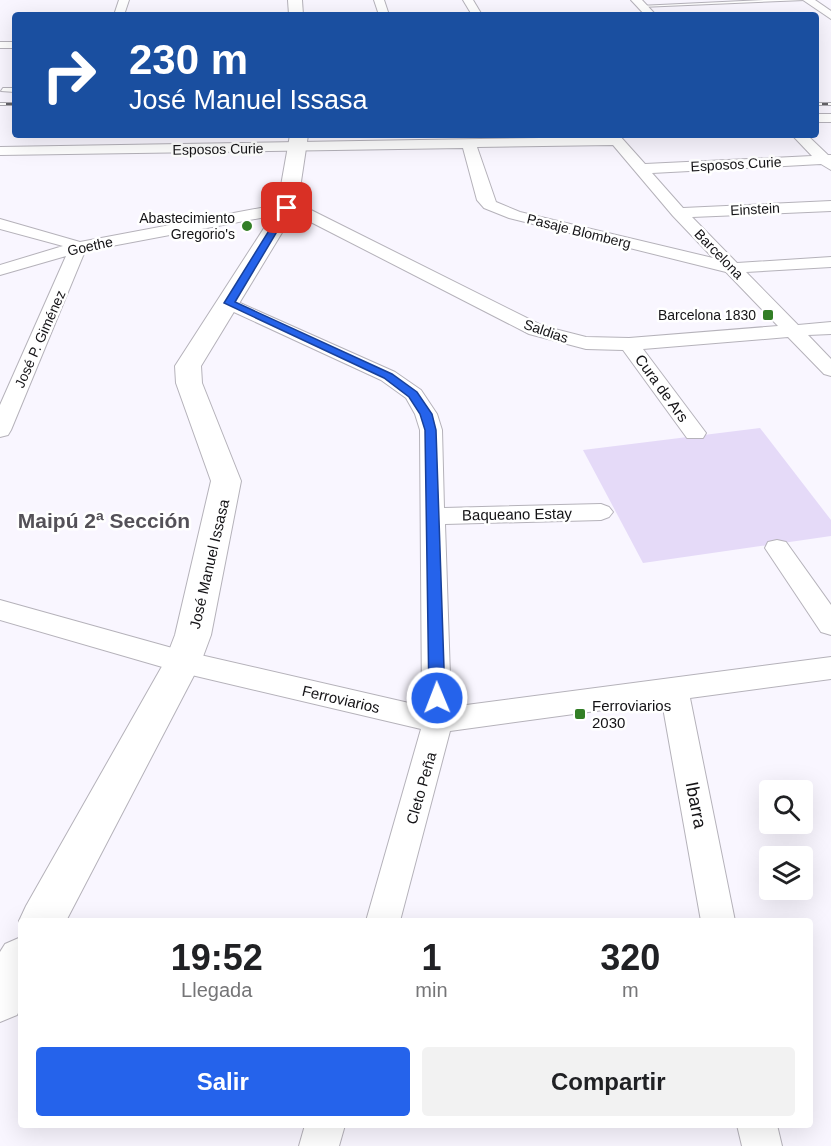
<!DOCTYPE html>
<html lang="es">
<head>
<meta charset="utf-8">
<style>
	body { margin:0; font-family:Arial,sans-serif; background:#f2f2f2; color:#202124; height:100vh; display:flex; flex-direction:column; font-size:22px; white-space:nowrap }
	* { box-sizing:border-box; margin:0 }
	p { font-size:20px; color:#757577 }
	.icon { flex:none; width:33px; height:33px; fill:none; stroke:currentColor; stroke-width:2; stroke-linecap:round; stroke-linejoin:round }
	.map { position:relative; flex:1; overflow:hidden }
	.drawer { position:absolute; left:18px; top:918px; width:795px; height:210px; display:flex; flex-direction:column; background:#fff; border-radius:6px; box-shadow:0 6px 24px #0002 }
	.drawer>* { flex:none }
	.top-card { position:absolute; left:12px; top:12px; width:807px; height:126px; border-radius:6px; box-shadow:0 6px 24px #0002; background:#1a4fa0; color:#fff; overflow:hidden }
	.fabs { position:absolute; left:759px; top:780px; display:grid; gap:12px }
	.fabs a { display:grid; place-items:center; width:54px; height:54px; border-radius:6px; background:#fff; box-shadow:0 6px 24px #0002; font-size:30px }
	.pin { position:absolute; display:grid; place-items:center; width:51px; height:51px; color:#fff; margin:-26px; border-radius:12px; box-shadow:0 3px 9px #0006 }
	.me { position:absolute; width:66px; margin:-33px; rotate:359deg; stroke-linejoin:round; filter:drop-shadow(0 0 4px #0008) }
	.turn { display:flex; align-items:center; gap:21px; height:126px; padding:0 18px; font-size:27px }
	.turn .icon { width:78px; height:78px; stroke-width:2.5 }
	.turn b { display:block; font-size:42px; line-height:51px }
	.eta { display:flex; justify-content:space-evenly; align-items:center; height:102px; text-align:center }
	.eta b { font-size:36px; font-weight:700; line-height:42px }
	.button { display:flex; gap:12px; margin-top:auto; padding:12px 18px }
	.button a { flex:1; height:69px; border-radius:6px; background:#2563eb; color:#fff; font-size:24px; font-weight:700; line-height:69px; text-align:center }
	.button a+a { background:#f2f2f2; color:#202124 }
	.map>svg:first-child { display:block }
</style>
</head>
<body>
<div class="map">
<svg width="831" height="1146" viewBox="0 0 831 1146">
	<rect width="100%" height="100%" fill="#f9f6ff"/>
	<polygon fill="#e5daf8" points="760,428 831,520 831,536 643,563 583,450"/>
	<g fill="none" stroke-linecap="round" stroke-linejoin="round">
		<defs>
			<g id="lane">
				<polygon points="764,0 805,0 641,7 639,6"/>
				<polygon points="3,88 15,88 15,92 1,91"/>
			</g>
			<g id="street">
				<polygon points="119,0 129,0 124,15 114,15"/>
				<polygon points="374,0 384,0 389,15 379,15"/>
				<polygon points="463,0 473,0 482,15 472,15"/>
				<polygon points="631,0 642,0 656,15 645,15"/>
				<polygon points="803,0 815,0 831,11 831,19"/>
				<rect x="0" y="42" width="15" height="6"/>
				<rect x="816" y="114" width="15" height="8"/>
				<path d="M605 135H619L645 164 812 156 792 135H807L828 155H831V170L821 164 652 173 683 208 831 201V211L692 217 737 263 831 257V267L746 272 798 325 831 322V334L808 335 831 359V376L824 374 788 337 643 349 706 433 703 438H687L623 350 586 349 529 334 299 216 287 213 85 251 11 430 8 435 0 437V405L66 256 0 275V265L63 246 0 229V219L80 242 287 203 311 210 543 326 586 337 629 338 778 326 726 272 509 218 484 208 477 200 463 148 0 155V147L606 137ZM613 145 673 216 713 258 520 212 496 202 477 147Z"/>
				<polygon points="229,298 395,372 421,390 437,414 442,430 444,508 601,504 609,507 613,512 609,517 601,520 445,524 451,707 831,657 831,679 690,698 735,921 701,921 662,702 450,731 400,921 366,921 421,729 183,673 0,620 0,600 183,651 422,706 420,430 415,414 406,398 381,380 223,307 220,303"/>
				<polygon points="777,540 786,542 831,605 831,635 821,632 765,548 768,542"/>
				<polygon points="305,1125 345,1125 339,1146 299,1146"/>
				<polygon points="737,1125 777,1125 782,1146 742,1146"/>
			</g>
			<g id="secondary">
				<polygon points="288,0 302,0 303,15 289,15"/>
				<polygon points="290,135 308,135 297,208 201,366 202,383 241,481 211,635 201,662 66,921 21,921 21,925 19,921 26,906 165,661 175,635 211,481 176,383 175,366 277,208"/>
				<polygon points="21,937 21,1007 17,1015 0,1022 0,952 5,944"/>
			</g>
		</defs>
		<use href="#lane" stroke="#b5b2ba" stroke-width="2"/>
		<use href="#street" stroke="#b5b2ba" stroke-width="2"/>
		<use href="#secondary" stroke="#b5b2ba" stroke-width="2"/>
		<use href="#lane" fill="#fff" fill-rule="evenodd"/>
		<use href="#street" fill="#fff" fill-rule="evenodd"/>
		<use href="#secondary" fill="#fff" fill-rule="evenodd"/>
		<defs>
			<g id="rail">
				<polyline points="0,104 15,104"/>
				<polyline points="816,104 831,104"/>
			</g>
		</defs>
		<use href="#rail" stroke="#646368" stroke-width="3"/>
		<use href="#rail" stroke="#fff" stroke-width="2" stroke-dasharray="6" stroke-linecap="butt"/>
	</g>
	<polygon fill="#2563eb" stroke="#184099" stroke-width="1.5" points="287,206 291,208 235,302 392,374 417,392 432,414 436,430 445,698 437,704 429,698 425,430 420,414 409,397 384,378 224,303 283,208"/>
	<g fill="#327e26" stroke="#fff" stroke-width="2">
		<circle cx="247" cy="226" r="6"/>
		<rect x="762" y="309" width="12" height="12" rx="3"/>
		<rect x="574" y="708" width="12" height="12" rx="3"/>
	</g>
	<g text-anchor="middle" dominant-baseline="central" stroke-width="5" stroke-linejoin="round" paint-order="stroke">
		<g font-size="14" fill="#141316" stroke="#fff">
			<text transform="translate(218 149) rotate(-1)">Esposos Curie</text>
			<text transform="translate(736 164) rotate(-3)">Esposos Curie</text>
			<text transform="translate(755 209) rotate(-3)">Einstein</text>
			<text transform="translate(579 231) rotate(14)">Pasaje Blomberg</text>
			<text transform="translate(90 246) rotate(-12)">Goethe</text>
			<text transform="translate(719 254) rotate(46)">Barcelona</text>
			<text transform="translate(546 331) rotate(19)">Saldias</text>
			<text transform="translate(40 339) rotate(-66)">José P. Giménez</text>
		</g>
		<g font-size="14" fill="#141316" stroke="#fff" text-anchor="end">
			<text x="235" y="218">Abastecimiento<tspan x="235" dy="16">Gregorio's</tspan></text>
			<text x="756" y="315">Barcelona 1830</text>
		</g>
		<g font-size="15" fill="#141316" stroke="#fff">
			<text transform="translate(662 388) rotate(54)">Cura de Ars</text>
			<text transform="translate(517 514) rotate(-1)">Baqueano Estay</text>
			<text transform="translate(209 564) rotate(-77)">José Manuel Issasa</text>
			<text transform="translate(341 699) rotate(13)">Ferroviarios</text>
			<text transform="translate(421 788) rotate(-74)">Cleto Peña</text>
		</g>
		<g font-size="15" fill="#141316" stroke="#fff" text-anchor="start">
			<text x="592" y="705">Ferroviarios<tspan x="592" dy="17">2030</tspan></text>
		</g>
		<g font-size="18" fill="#141316" stroke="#fff">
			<text transform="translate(696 805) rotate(79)">Ibarra</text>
		</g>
		<g font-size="21" font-weight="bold" fill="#545158" stroke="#fff">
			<text x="104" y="520">Maipú 2ª Sección</text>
		</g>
	</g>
</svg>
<div class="fabs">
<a><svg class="icon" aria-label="search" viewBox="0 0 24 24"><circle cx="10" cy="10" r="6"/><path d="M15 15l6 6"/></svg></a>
<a><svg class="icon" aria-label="layers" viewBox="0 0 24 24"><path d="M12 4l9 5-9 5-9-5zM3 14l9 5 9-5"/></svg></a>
</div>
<div class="pin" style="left:287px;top:208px;background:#d93025"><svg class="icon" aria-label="arrive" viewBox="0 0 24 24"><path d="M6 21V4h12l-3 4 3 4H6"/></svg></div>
<svg class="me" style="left:437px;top:698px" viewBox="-20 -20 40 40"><circle r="17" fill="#2563eb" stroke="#fff" stroke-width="3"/><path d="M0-11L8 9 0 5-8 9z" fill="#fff"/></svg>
<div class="top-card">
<div class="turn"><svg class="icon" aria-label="right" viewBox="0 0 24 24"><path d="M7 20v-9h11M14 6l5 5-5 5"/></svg><div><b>230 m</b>José Manuel Issasa</div></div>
</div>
<section class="drawer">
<div class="eta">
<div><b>19:52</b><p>Llegada</p></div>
<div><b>1</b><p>min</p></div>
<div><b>320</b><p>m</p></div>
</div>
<div class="button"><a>Salir</a><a>Compartir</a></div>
</section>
</div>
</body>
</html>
